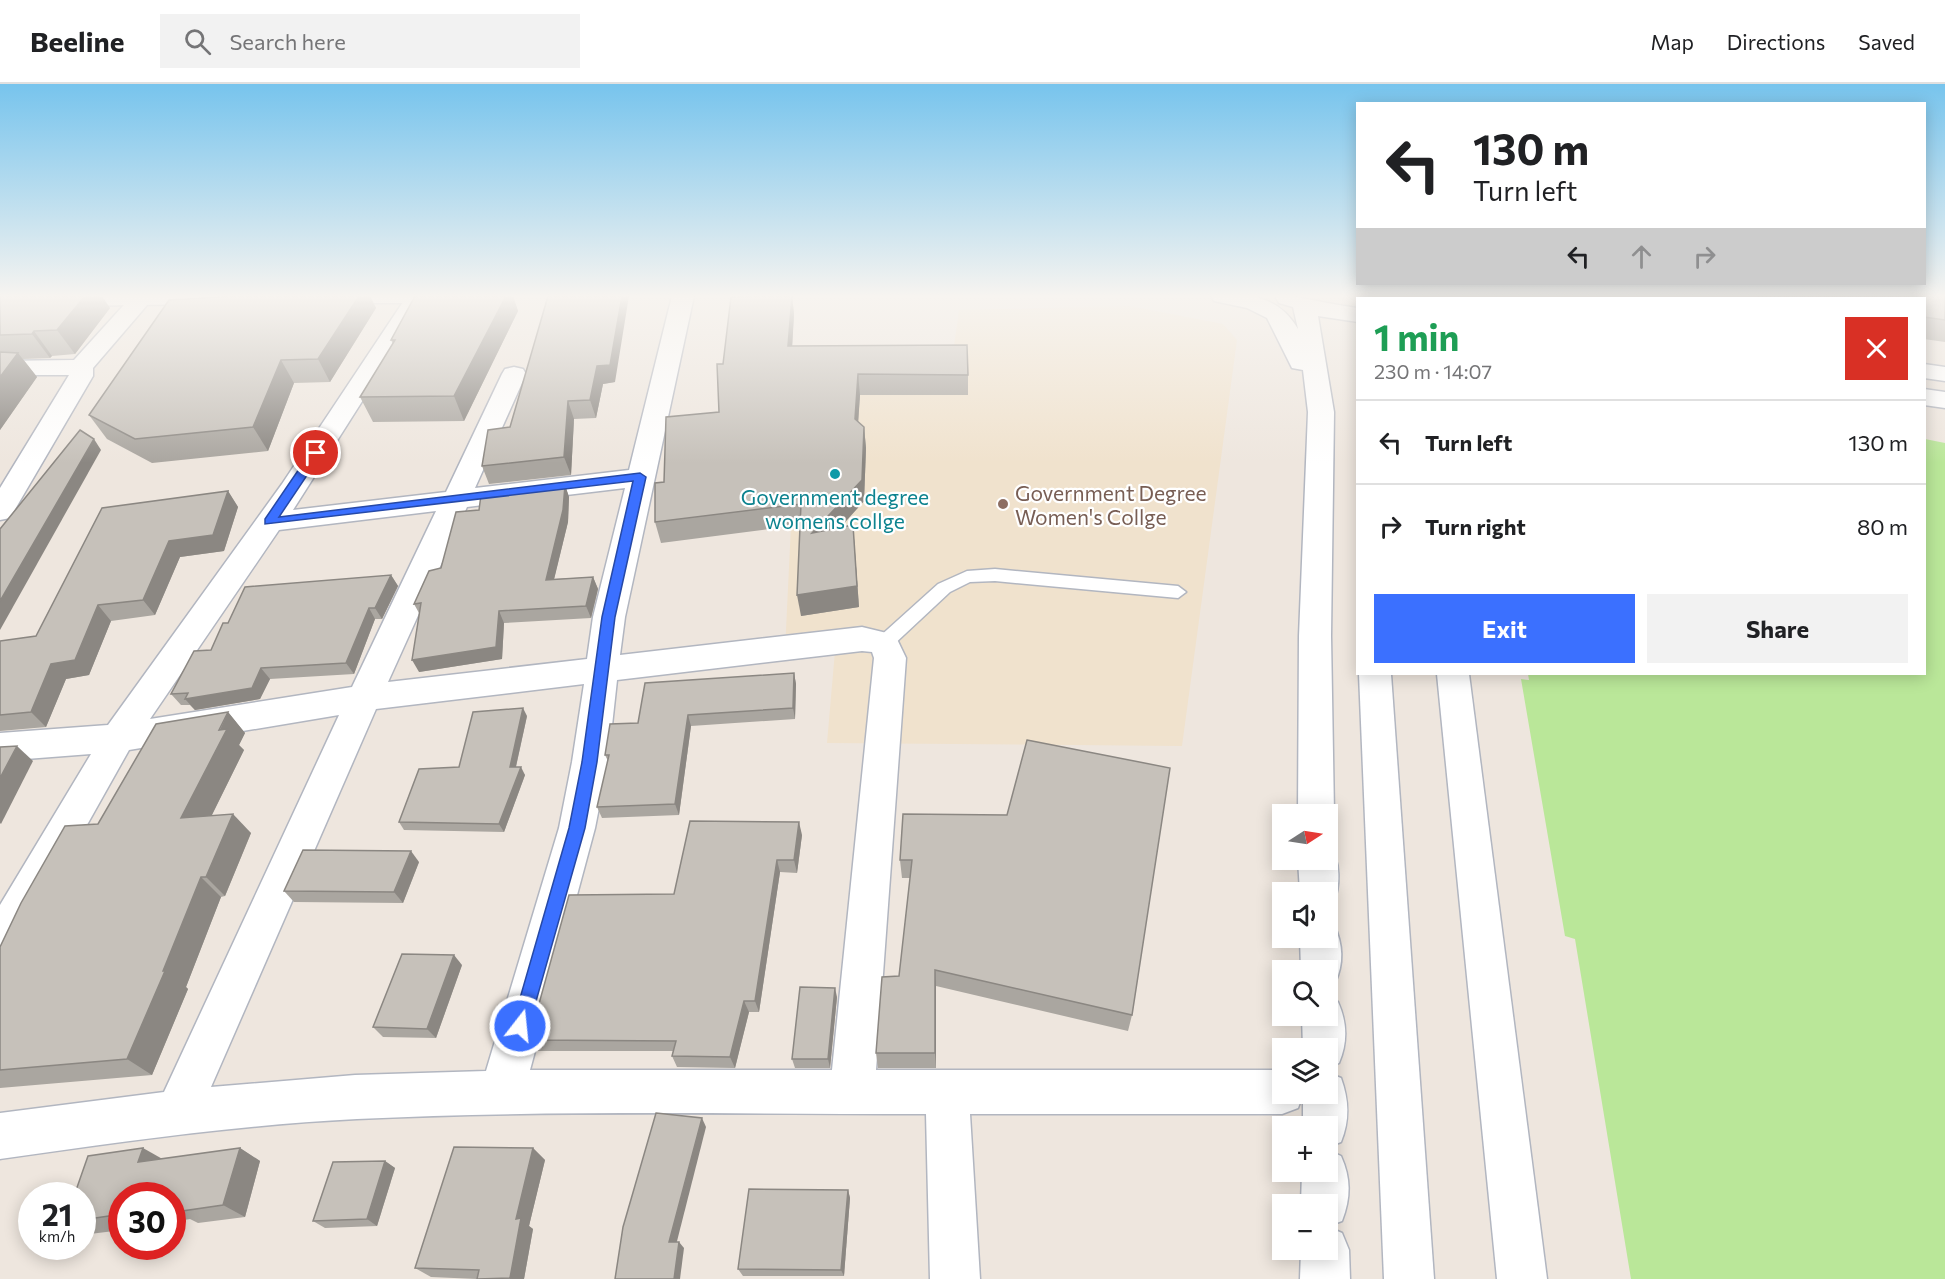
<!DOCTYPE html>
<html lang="en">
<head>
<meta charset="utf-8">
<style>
	body { margin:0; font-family:Commissioner,sans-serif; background:#f2f2f2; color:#202124; height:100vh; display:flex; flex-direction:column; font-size:22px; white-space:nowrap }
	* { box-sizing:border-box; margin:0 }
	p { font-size:20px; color:#757577 }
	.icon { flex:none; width:33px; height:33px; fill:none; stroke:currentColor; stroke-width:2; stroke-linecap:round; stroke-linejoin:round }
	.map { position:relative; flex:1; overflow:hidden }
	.details { position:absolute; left:1356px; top:213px; width:570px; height:378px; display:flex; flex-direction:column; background:#fff; border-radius:0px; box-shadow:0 3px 15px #0003 }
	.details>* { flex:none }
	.banner { position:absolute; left:1356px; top:18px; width:570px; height:183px; border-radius:0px; box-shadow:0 3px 15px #0003; background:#fff; color:#202124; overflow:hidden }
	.needle { width:39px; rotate:78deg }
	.tools { position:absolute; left:1272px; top:720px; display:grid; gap:12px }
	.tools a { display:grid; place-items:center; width:66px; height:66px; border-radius:0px; background:#fff; box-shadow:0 3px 15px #0003; font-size:30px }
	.speed { position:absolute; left:18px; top:1098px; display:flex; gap:12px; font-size:30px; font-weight:700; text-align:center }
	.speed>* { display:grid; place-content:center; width:78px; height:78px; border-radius:50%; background:#fff; box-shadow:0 3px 15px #0003; line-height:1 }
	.speed small { font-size:15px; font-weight:400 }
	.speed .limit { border:9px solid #d22; background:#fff; color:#111 }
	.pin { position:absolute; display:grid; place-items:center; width:51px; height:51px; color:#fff; margin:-26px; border:3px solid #fff; border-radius:50%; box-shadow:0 2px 6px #0007 }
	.me { position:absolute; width:66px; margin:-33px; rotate:16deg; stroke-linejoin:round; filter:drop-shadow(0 0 4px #0008) }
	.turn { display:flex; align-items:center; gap:21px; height:126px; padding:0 18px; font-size:27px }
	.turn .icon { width:78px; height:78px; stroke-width:2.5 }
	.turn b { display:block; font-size:42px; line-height:51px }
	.lanes { display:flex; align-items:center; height:57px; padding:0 18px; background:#0003; justify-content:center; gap:30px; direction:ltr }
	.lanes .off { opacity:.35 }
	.round { display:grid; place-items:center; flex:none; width:63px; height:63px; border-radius:0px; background:#f2f2f2 }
	.head { display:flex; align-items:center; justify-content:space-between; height:102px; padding:0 18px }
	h1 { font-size:36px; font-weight:700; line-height:45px; color:#1e9e55 }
	.button { display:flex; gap:12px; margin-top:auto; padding:12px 18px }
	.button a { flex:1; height:69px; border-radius:0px; background:#3b70ff; color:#fff; font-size:24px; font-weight:700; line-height:69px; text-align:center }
	.button a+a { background:#f2f2f2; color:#202124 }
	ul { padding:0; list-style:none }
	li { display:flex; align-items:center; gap:18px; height:84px; padding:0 18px; border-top:2px solid #e0e0e0 }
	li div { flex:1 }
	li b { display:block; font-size:22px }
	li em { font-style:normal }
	header { display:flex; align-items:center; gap:36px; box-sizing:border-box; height:84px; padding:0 30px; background:#fff; border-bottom:2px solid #e0e0e0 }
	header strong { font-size:28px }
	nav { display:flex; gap:33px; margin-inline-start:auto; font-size:21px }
	.search { width:420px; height:54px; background:#f2f2f2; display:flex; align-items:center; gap:15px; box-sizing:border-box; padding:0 21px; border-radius:0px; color:#757577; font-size:22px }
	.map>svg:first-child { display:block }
</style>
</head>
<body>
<header>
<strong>Beeline</strong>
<div class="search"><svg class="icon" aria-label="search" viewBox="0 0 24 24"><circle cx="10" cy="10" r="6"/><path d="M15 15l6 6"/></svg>Search here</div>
<nav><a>Map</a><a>Directions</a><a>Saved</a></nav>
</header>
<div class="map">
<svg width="1945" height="1195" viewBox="0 0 1945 1195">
	<rect width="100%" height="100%" fill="#eee6de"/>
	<polygon fill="#f0e2cd" points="1130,222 1223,240 1237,256 1182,662 827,659 835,567 785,567 799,274 953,269 959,226"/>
	<polygon fill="#bae799" points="1925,355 1945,359 1945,1195 1631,1195 1575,855 1565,852 1521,595 1529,596 1528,590 1924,590"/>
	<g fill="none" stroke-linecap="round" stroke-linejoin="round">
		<defs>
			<polygon id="lane" points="995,485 1178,502 1186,508 1178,514 995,497 970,498 950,508 890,564 878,564 875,559 878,554 938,500 967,487"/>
			<g id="street">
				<polygon points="132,212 154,213 93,284 93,292 14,427 10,434 0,436 0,404 69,291 0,291 0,277 74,276"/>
				<path d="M407 212H429L293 426 446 408 502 290 505 285 514 283 523 285 526 290 475 404 629 386 672 212H694L625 533 620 571 862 543 895 551 906 574 876 986H1282V1010H1303L1298 1024 1282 1030H970L980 1195H930L926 1030C737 1030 546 1026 357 1035 237 1041 119 1058 0 1075V1029L164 1008 339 631 129 666 14 871 0 876V821L91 670 0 677V649L108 641 282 400ZM625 404 593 533 587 575 388 598 467 423ZM436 427 352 603 150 635 279 446ZM862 567 872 568 874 574 832 986H530L595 744 608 678 617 596ZM584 600 572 678 559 744 486 987 355 991 211 1003 376 625Z"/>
			</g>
			<g id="secondary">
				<polygon points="0,212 278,212 275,217 267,219 0,223"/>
				<polygon points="314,212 421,212 418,217 410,219 325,219 317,217"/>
				<path d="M1211 212C1246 208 1278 211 1298 245L1293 223 1279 219 1276 214 1277 212C1305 212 1330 221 1358 224V238L1318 232 1334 328 1331 552 1334 730 1328 741V730H1298L1299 552 1308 328 1303 286 1292 284 1267 234 1247 224 1214 217Z"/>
				<polygon points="1413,212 1438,212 1437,214 1412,214"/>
				<polygon points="1469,212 1496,212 1497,214 1470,214"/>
				<polygon points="1924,280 1945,283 1945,297 1924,294"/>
				<polygon points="1924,305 1945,308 1945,324 1924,321"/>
				<polygon points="1359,590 1391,590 1434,1195 1384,1195"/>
				<polygon points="1437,590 1469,590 1547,1195 1497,1195"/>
				<path d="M1328 763C1342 775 1340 805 1333 820L1328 822V808H1300L1298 776H1328Z"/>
				<path d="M1328 839 1334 841C1343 860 1344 880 1335 899L1328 902V886H1301L1300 854H1328Z"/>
				<path d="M1328 914 1338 918C1347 938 1348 958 1339 979L1328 984V964H1303L1302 932H1328Z"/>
				<path d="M1328 989 1341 994C1349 1016 1350 1036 1341 1058L1328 1063V1042H1303V1010H1328Z"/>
				<path d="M1328 1066 1341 1072C1351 1094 1351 1114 1342 1137L1328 1142V1120H1301L1302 1088H1328Z"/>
				<polygon points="1328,1143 1342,1149 1349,1166 1350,1195 1300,1195 1301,1166 1328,1166"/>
			</g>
		</defs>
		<use href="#lane" stroke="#b2b6c0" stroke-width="3"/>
		<use href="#street" stroke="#b2b6c0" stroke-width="3"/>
		<use href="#secondary" stroke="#b2b6c0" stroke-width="3"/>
		<use href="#lane" fill="#fff" fill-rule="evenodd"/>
		<use href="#street" fill="#fff" fill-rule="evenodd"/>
		<use href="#secondary" fill="#fff" fill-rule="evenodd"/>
	</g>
	<g fill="#aaa6a0">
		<polygon points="0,212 110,224 75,270 52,272 50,274 23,275 37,293 0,346"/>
		<polygon points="235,212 370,212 376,224 330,298 294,299 268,367 152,379 107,355 89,331"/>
		<polygon points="415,212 513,212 518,227 464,337 373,338 360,313 393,260 391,256"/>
		<polygon points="548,212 615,298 603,300 596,334 574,335 571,391 489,400 482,382 510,343"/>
		<polygon points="792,212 794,230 792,262 968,291 968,311 860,311 858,338 864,343 866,364 864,417 840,444 853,441 859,523 801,532 800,441 661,459 655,438 664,398 719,328 723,280"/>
		<polygon points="1758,212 1945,212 1945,258 1924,255 1924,214 1759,214"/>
		<polygon points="565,401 569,413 568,438 554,495 593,493 598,505 591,534 504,539 502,575 419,588 419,529 414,520 441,484 479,426"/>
		<polygon points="228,407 238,423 224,467 180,473 155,531 111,537 89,591 66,595 46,643 0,647 0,557 36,552"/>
		<polygon points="391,491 398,502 382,535 375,535 354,590 270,595 260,615 195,626 190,621 181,621 171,610 211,566 228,539"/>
		<polygon points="794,589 796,600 795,635 691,642 679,731 602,734 597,723 608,677 605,671 638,639"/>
		<polygon points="228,628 245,649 239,661 244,666 212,731 251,749 225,812 221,813 186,903 188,905 152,991 0,1004 0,863 98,740"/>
		<polygon points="527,632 516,683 525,691 504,748 404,746 399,738 459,683"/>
		<polygon points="903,730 1132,931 1128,947 936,902 936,984 878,984 876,969 899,892 910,794 902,794 900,776"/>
		<polygon points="802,751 797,789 780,788 759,928 749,928 735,984 677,983 672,972 673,967 538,967 529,956 674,810"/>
		<polygon points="419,778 403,819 294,818 284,807"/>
		<polygon points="462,881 436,954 383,953 373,943"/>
		<polygon points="837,913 830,984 795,984 792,975"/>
		<polygon points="240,1064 260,1077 245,1133 198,1139 190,1135 172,1138 172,1112 122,1112 122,1146 90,1150 82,1147 82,1112 162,1075"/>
		<polygon points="533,1064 545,1076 529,1142 533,1145 524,1195 477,1195 431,1193 415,1184"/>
		<polygon points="385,1077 395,1084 377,1142 325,1144 313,1137"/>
		<polygon points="848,1106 850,1114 844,1192 743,1192 738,1185"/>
	</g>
	<g fill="#8b8782">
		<polygon points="85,212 102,212 110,224 75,270 57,246"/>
		<polygon points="359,212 370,212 376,224 330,298 318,275"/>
		<polygon points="506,212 513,212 518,227 464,337 454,312"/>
		<polygon points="622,212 629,212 615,298 603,300 596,334 590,316 597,282"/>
		<polygon points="792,212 794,230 791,283 788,262"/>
		<polygon points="34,247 52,272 50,274 32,250"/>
		<polygon points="18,269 37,293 0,346 0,293"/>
		<polygon points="281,276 294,299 268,367 253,343"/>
		<polygon points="858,290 860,311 857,355 855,335"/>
		<polygon points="568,317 574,335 571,391 564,373"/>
		<polygon points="864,343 866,364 864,417 816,470 812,449"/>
		<polygon points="94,355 101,366 0,546 0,517"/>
		<polygon points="565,401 569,413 568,438 551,508 546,496"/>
		<polygon points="228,407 238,423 224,467 180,473 155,531 143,516 169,457"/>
		<polygon points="853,441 859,523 801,532 797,511"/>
		<polygon points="391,491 398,502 382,535 375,524"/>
		<polygon points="593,493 598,505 591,534 586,522"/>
		<polygon points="98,521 111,537 89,591 66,595 46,643 31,628 51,580"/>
		<polygon points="369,524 375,535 354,590 346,579"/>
		<polygon points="499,527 504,539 502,575 419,588 412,576"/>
		<polygon points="261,584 270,595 260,615 195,626 185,615"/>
		<polygon points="794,589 796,600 795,635 793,624"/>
		<polygon points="523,624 527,632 514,691 510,683"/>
		<polygon points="228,628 245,649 239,661 244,666 201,753 181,734"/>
		<polygon points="688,631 691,642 679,731 675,720"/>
		<polygon points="17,662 33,677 1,740 0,739 0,694"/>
		<polygon points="521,683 525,691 504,748 499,740"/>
		<polygon points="233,730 251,749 225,812 206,793"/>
		<polygon points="799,738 802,751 797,789 794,776"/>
		<polygon points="411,767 419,778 403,819 394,808"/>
		<polygon points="777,776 780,788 759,928 755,917"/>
		<polygon points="201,793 221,813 186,903 188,905 152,991 127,975"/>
		<polygon points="454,871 462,881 436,954 427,945"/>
		<polygon points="935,886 936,902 936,984 935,969"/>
		<polygon points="835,904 837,913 830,984 828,975"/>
		<polygon points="744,917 749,928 735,984 730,973"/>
		<polygon points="702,1034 706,1043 675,1165 669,1158"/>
		<polygon points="143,1064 166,1077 138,1078"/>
		<polygon points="240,1064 260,1077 245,1133 223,1121"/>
		<polygon points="533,1064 545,1076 529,1142 533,1145 524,1195 510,1195 510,1194 516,1135"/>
		<polygon points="385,1077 395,1084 377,1142 367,1135"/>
		<polygon points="848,1106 850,1114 844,1192 841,1186"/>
		<polygon points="679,1158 684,1164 680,1195 674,1195"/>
	</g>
	<g fill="#c6c1ba" stroke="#8b8782" stroke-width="1.5">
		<polygon points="0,212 85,212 57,246 34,247 32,250 0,251"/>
		<polygon points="235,212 359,212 318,275 281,276 253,343 135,355 89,331 169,216"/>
		<polygon points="415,212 506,212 454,312 360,313 395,256 391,256"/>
		<polygon points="548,212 622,212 610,281 597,282 590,316 568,317 564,373 482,382 488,346 510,343"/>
		<polygon points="763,212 792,212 788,262 967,261 968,291 858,290 855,335 864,343 862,396 812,449 853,441 857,502 797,511 801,420 655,438 655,399 664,398 666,333 719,328 717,280 723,280 731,213"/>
		<polygon points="1777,212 1945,212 1945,236 1924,233 1924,214 1791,214 1778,213"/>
		<polygon points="0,268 18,269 0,293"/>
		<polygon points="80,346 94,355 0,517 0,445"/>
		<polygon points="565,401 563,426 546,496 593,493 586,522 499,527 496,563 412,576 421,519 414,520 429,487 441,484 456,428 479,426 481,411"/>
		<polygon points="228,407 213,451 169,457 143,516 98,521 75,576 51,580 31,628 0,631 0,557 36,552 102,424"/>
		<polygon points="391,491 375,524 369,524 346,579 261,584 252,604 185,615 188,609 171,610 194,567 211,566 223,539 228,539 245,503"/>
		<polygon points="794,589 793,624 688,631 675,720 597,723 609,671 605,671 610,640 638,639 645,599"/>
		<polygon points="523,624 510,683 521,683 499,740 399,738 419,685 459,683 473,628"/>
		<polygon points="228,628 219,646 227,645 181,734 233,730 206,793 201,793 163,887 165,887 127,975 0,986 0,863 21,819 65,742 98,740 156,640"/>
		<polygon points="1027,656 1170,684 1132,931 935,886 935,969 876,969 882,893 899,892 912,776 900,776 903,730 1007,731"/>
		<polygon points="17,662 0,694 0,663"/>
		<polygon points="690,737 799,738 794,776 777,776 755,917 744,917 730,973 672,972 676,957 529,956 569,811 674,810"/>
		<polygon points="303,766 411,767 394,808 284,807"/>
		<polygon points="402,870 454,871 427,945 373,943"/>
		<polygon points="800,903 835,904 828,975 792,975"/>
		<polygon points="656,1029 702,1034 669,1158 679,1158 674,1195 615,1195 623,1143"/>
		<polygon points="454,1063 533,1064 516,1135 521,1134 510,1194 477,1195 479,1186 415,1184"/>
		<polygon points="143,1064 138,1078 240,1064 223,1121 175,1128 177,1122 172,1123 172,1112 122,1112 122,1130 82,1136 82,1112 74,1112 88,1072"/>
		<polygon points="385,1077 367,1135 313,1137 333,1078"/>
		<polygon points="749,1105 848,1106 841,1186 738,1185"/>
	</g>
	<linearGradient id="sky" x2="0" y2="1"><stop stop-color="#77c4ed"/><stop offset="0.56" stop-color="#f7f4f0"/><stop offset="1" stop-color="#f7f4f0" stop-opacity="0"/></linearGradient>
	<rect width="1945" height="379" fill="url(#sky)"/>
	<polygon fill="#3b70ff" stroke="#2649a6" stroke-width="1.5" points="316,365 322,369 279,433 640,389 646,393 615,533 597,678 585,744 529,942 527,948 520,950 514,948 512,942 569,744 582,678 602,533 633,397 265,440 265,435 312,366"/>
	<circle fill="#0f9aa8" stroke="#fff" stroke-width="2" cx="835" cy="390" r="6"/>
	<circle fill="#8d6e63" stroke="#fff" stroke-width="2" cx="1003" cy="420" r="6"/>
	<g text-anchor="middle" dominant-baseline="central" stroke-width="4.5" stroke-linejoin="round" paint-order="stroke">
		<g font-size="21" fill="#785e54" stroke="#fff" text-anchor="start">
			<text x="1015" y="408">Government Degree<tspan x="1015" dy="24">Women's Collge</tspan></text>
		</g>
		<g font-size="21" fill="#0d838f" stroke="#fff">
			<text x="835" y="412">Government degree<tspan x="835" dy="24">womens collge</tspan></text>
		</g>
	</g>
</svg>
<div class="tools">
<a><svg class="needle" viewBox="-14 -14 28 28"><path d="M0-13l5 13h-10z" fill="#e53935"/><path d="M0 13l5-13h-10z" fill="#757577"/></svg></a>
<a><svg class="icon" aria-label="sound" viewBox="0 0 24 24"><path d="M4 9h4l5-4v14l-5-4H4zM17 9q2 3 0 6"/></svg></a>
<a><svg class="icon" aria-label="search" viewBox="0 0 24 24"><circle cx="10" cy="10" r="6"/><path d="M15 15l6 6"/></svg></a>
<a><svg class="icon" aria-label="layers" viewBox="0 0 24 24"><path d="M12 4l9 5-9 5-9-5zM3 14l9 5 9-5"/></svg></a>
<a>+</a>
<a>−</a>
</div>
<div class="speed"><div>21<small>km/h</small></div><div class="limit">30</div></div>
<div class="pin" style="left:316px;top:369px;background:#d93025"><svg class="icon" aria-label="arrive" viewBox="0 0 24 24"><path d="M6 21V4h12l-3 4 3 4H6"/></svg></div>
<svg class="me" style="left:520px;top:942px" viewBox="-20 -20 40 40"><circle r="17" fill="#3b70ff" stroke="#fff" stroke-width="3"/><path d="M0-11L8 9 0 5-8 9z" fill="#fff"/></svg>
<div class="banner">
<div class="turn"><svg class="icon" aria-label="left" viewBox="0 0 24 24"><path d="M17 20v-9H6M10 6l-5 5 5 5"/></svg><div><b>130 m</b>Turn left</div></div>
<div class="lanes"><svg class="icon" aria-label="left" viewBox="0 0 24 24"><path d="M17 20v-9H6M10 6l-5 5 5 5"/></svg><svg class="icon off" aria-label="ahead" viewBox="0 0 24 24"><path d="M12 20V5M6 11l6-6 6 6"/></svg><svg class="icon off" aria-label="right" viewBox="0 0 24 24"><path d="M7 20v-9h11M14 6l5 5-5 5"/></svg></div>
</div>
<section class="details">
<div class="head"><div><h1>1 min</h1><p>230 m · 14:07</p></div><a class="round" style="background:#d93025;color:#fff"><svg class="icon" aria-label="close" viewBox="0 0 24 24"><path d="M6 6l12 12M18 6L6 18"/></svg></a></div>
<ul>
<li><svg class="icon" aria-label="left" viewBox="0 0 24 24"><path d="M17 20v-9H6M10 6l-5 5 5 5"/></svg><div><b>Turn left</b></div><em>130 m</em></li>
<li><svg class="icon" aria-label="right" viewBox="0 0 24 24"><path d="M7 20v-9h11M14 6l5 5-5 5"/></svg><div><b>Turn right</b></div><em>80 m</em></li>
</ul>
<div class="button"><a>Exit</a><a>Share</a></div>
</section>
</div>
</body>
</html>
